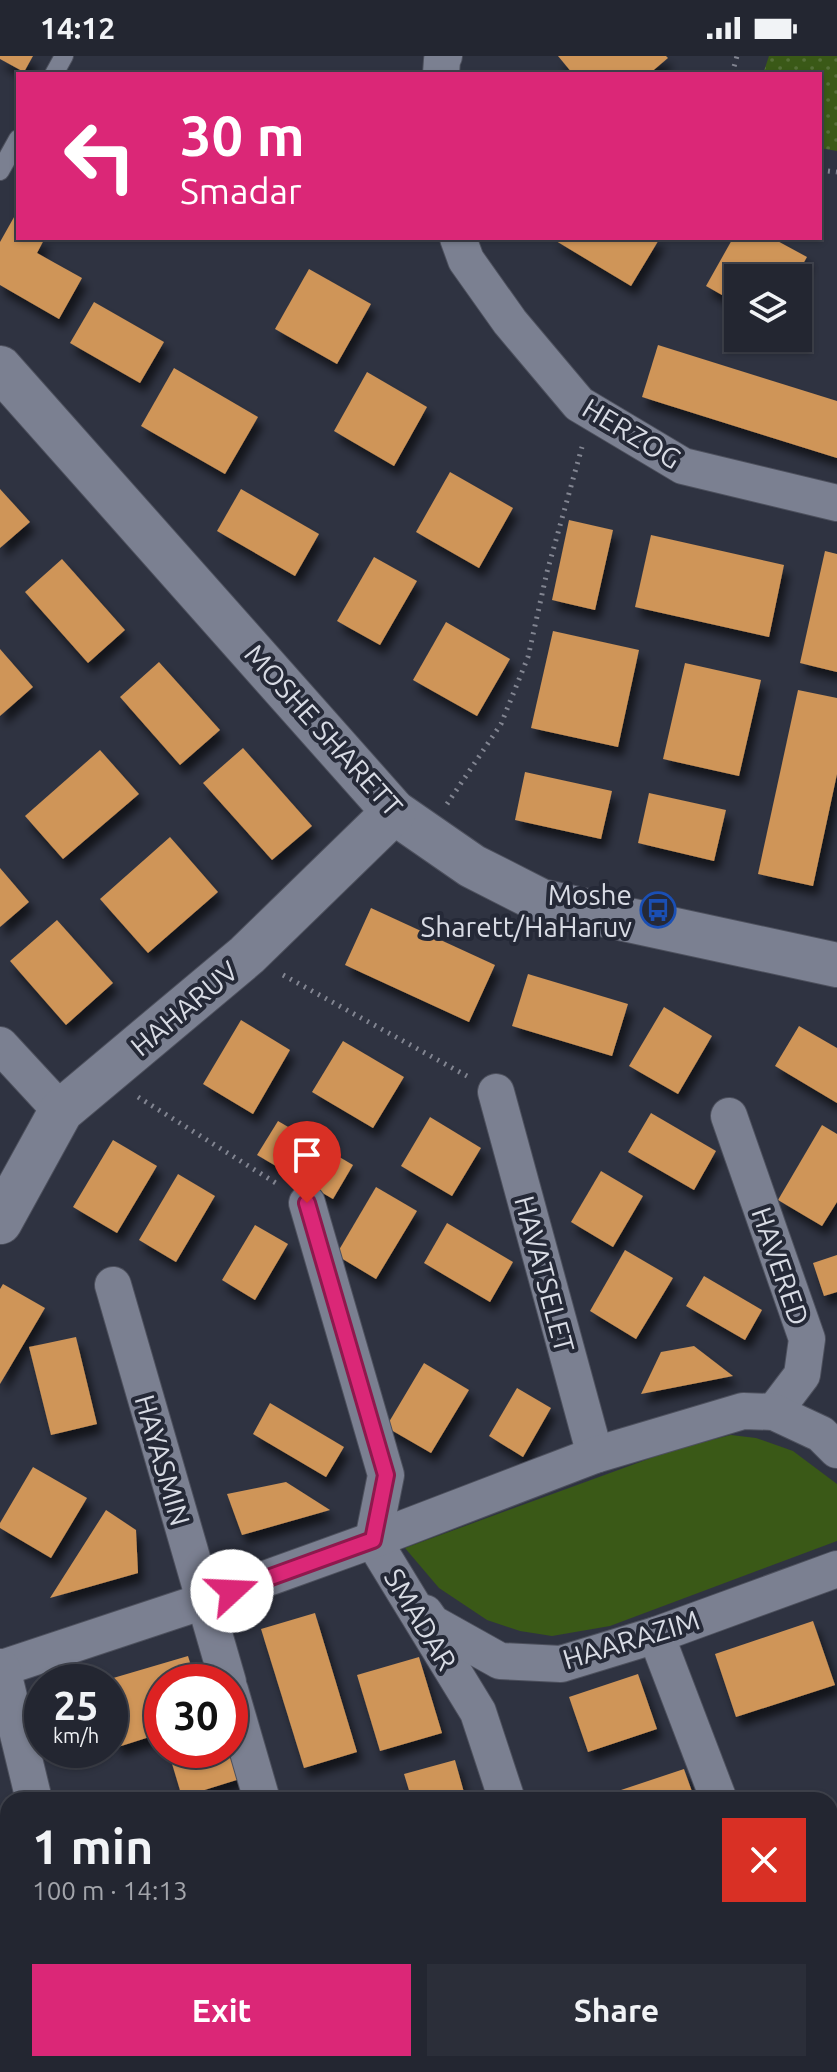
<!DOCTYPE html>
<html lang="en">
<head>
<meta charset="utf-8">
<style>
	body { margin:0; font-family:Ubuntu,sans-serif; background:#2b2e39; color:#f1f3f6; height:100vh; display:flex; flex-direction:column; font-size:30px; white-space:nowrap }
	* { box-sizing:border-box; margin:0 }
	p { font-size:26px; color:#a3a5ab }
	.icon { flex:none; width:44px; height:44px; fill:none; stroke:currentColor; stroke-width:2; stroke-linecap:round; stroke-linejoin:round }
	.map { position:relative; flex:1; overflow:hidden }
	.side { position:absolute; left:0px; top:1736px; width:838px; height:280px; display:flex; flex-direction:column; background:#232631; border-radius:24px 24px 0 0; box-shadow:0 2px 6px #0004,0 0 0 2px #40434d }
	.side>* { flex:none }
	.top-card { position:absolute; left:16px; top:16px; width:806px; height:168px; border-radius:0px; box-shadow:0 2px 6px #0004,0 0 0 2px #40434d; background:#db2777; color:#fff; overflow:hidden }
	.fabs { position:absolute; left:724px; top:208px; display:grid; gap:16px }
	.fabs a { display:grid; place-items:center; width:88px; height:88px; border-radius:0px; background:#232631; box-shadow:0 2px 6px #0004,0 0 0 2px #40434d; font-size:40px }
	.speed { position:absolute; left:24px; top:1608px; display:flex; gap:16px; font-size:40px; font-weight:700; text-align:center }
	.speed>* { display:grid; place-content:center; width:104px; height:104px; border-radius:50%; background:#232631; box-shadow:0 2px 6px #0004,0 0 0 2px #40434d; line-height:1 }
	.speed small { font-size:20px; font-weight:400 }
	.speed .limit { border:12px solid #d22; background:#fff; color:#111 }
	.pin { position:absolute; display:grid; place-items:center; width:68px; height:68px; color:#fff; margin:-82px -34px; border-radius:50% 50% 50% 0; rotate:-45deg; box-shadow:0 0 8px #0007 }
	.pin .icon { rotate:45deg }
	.me { position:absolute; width:88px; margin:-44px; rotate:70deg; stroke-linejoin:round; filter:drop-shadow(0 0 6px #0008) }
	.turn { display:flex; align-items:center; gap:28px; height:168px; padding:0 32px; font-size:36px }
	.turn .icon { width:104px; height:104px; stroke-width:2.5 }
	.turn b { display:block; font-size:56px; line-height:68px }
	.round { display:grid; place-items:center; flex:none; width:84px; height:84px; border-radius:0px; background:#2b2e39 }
	.headline { display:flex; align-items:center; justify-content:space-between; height:136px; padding:0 32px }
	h1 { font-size:48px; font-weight:700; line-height:60px }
	.primary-button { display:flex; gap:16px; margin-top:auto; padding:16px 32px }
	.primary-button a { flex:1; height:92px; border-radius:0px; background:#db2777; color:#fff; font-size:32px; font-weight:700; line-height:92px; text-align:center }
	.primary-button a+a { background:#2b2e39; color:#f1f3f6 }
	.status { display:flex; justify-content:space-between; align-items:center; height:56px; padding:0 40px; background:#232631; direction:ltr }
	.status svg { height:22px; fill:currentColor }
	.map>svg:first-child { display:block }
</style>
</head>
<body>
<div class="status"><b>14:12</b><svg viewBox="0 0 49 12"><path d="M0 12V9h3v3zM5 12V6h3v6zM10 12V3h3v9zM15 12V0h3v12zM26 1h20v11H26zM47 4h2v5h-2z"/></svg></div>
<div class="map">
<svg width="837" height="2016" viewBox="0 0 837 2016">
	<defs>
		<pattern id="grass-dots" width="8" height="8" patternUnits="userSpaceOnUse" patternTransform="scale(2)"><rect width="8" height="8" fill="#3a5917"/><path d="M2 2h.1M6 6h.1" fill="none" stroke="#567039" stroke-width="1.8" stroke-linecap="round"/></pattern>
		<filter id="shadow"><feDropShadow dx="5" dy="9" stdDeviation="4" flood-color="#0009"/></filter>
	</defs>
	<rect width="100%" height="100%" fill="#2f3341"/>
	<polygon fill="url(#grass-dots)" points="769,0 837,0 837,95 820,92 820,18 763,18"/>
	<polygon fill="#3a5917" points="731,1379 756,1382 793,1395 837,1428 837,1485 610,1570 552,1580 520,1575 487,1564 439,1532 405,1492 673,1394"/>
	<g fill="#cf9558" filter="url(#shadow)">
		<polygon points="0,0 33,0 24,16 0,3"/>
		<polygon points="558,0 666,0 668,2 649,18 573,18"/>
		<polygon points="18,154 18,182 45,182 37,197 82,222 59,263 0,229 0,186"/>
		<polygon points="551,182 660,182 631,230"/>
		<polygon points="733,182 772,182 807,201 795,222 738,222 738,248 706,230"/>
		<polygon points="309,213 371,248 337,308 275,273"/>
		<polygon points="94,246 164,286 140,327 70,287"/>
		<polygon points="658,289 837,345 837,402 642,341"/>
		<polygon points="174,312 258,361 225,418 141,370"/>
		<polygon points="367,316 427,351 394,410 334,375"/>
		<polygon points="450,416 513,452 479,512 416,476"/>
		<polygon points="0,433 30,466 0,492"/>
		<polygon points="241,433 319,478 295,520 217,475"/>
		<polygon points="569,464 613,474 595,554 552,544"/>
		<polygon points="651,479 784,509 769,581 635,551"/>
		<polygon points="825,495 837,498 837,616 800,607"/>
		<polygon points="374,501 417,525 380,589 337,565"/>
		<polygon points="62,503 125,574 88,607 25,536"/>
		<polygon points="446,566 510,603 477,660 413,624"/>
		<polygon points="553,575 639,594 618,691 531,672"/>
		<polygon points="0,593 33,631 0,660"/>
		<polygon points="159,606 220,674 180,709 120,641"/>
		<polygon points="685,607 761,624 739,720 663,703"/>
		<polygon points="798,634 837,642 837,718 813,830 758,818"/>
		<polygon points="243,692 312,770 272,804 203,727"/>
		<polygon points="100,694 139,738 63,803 25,760"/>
		<polygon points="525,716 612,735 601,783 515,764"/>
		<polygon points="649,737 726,754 714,805 638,787"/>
		<polygon points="170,781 218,836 148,897 100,843"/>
		<polygon points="0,812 29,846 0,871"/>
		<polygon points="371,852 495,909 469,966 345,909"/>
		<polygon points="57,864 113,927 66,969 10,905"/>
		<polygon points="528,918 628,948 612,1000 512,970"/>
		<polygon points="664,951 712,980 678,1038 629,1010"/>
		<polygon points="241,964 290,994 253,1058 203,1028"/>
		<polygon points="799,970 837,992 837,1047 775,1010"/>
		<polygon points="343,985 404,1021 373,1072 312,1036"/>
		<polygon points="651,1057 716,1095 694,1134 628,1096"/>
		<polygon points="430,1061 481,1092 452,1140 401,1110"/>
		<polygon points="278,1065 353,1109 333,1143 257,1099"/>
		<polygon points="822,1069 837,1078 837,1146 822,1170 778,1144"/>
		<polygon points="113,1084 157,1110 117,1177 73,1151"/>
		<polygon points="601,1115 643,1140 613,1191 571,1166"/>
		<polygon points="178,1118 215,1140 176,1206 139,1184"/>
		<polygon points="376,1131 417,1155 376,1223 336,1199"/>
		<polygon points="447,1167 513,1206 490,1246 424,1207"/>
		<polygon points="255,1169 288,1188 255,1244 222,1224"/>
		<polygon points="625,1194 673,1222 636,1283 590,1255"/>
		<polygon points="837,1199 837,1236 824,1240 813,1207"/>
		<polygon points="704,1220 762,1254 745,1284 686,1250"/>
		<polygon points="3,1228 45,1252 0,1328 0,1233"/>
		<polygon points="76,1281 97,1368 51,1379 29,1291"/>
		<polygon points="694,1290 733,1320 641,1338 661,1296"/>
		<polygon points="424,1307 469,1334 431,1397 386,1371"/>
		<polygon points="517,1332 551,1352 523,1401 489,1380"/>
		<polygon points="270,1347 344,1391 326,1421 253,1378"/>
		<polygon points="33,1411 87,1442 51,1502 0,1472 0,1467"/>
		<polygon points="286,1426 330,1454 242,1479 227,1438"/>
		<polygon points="106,1454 136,1474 138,1517 50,1542"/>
		<polygon points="315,1557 357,1696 304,1712 261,1573"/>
		<polygon points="813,1565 835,1629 736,1661 715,1598"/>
		<polygon points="188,1600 196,1626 162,1626 162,1677 118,1691 110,1667 110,1626 103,1625"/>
		<polygon points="419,1601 442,1677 380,1695 357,1619"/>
		<polygon points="638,1618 657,1673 588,1696 569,1641"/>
		<polygon points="195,1694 230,1694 243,1722 182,1741 170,1701"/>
		<polygon points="455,1704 465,1740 487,1734 490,1744 412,1744 404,1718"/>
		<polygon points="684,1713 695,1744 624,1744 621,1734"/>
		<polygon points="837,1777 837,1922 836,1922 830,1903 830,1779"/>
		<polygon points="0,1784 8,1789 8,1861 0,1857"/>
		<polygon points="438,2008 482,2008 497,2016 433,2016"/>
		<polygon points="730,2008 808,2008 811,2016 733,2016"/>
	</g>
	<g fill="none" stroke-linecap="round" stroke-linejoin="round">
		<defs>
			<g id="service">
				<polyline points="54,18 64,0"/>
				<polyline points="0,115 18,83"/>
			</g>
			<g id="minor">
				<polyline points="441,18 442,4 444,0"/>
				<polyline points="458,182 466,204 510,266 579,348 683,410 837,447"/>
				<polyline points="0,989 61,1055"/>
				<polyline points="496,1036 595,1399"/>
				<polyline points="729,1060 807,1283 802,1319 774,1356"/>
				<polyline points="307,1147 386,1419 373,1484 478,1656 507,1744"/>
				<polyline points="113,1229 228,1626"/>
				<polyline points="425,1557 432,1567 500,1605 561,1608 656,1579 837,1513"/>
				<polyline points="656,1579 719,1744"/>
				<polyline points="0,1611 2,1612 204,1545 373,1484 595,1399 743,1355 774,1356 821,1378 837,1394"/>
				<polyline points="2,1612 34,1744"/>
				<polyline points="230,1634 262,1744"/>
				<polyline points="820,2008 823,2016"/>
			</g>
			<g id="tertiary">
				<polyline points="0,312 394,756 472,810 541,845 837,909"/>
				<polyline points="0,1166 61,1055 247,899 394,756"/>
			</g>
			<g id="secondary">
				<polyline points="0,1894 8,1898"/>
				<polyline points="0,1976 8,1980"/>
				<polyline points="63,2008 79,2016"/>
				<polyline points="224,2008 239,2016"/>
			</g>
		</defs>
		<use href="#service" stroke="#4d505d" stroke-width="20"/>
		<use href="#minor" stroke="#4d505d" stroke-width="38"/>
		<use href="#tertiary" stroke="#4d505d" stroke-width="46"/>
		<use href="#secondary" stroke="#4d505d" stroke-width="46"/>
		<g stroke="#828591" stroke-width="5" stroke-dasharray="2 6" stroke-linecap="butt">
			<polyline points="732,18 737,0"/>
			<polyline points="820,114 837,116"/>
			<polyline points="447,748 501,668 528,601 547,516 582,391"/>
			<polyline points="283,919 467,1020"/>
			<polyline points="138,1041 279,1129"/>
		</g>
		<use href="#service" stroke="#7b8091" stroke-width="18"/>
		<use href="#minor" stroke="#7b8091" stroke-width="36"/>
		<use href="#tertiary" stroke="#7b8091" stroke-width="44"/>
		<use href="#secondary" stroke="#7b8091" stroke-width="44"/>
	</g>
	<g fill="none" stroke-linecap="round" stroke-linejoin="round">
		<defs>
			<polyline id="route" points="232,1535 373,1484 386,1419 307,1147"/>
		</defs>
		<use href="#route" stroke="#8e194d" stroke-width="20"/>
		<use href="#route" stroke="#db2777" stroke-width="14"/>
	</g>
	<defs>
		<symbol id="bus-ring" viewBox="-11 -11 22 22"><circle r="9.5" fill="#252937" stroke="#1a4fb4" stroke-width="1.5"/><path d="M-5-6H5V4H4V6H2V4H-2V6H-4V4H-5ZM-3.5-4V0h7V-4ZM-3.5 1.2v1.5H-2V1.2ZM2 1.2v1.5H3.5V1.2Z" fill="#1a4fb4"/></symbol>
	</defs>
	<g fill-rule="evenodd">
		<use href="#bus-ring" x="638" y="834" width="40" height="40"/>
	</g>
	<g text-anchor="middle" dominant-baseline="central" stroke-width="8" stroke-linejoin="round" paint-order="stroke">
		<g font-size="28" fill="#d8dbe4" stroke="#252937">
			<text transform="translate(632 377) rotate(31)">HERZOG</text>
			<text transform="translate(324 674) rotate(48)">MOSHE SHARETT</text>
			<text transform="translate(184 952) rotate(-40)">HAHARUV</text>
			<text transform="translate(781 1210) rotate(71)">HAVERED</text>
			<text transform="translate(545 1218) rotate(75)">HAVATSELET</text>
			<text transform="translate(163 1404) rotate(74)">HAYASMIN</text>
			<text transform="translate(421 1563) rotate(59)">SMADAR</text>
			<text transform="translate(631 1583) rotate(-17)">HAARAZIM</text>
		</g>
		<g font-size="28" fill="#d8dbe4" stroke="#252937" text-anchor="end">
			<text x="632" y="838">Moshe<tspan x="632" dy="32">Sharett/HaHaruv</tspan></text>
		</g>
	</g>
</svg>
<div class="fabs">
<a><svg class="icon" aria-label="layers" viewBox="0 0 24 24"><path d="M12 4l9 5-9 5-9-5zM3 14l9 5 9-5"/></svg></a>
</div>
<div class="speed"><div>25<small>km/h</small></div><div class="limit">30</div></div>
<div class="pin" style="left:307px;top:1147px;background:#d93025"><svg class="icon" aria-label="arrive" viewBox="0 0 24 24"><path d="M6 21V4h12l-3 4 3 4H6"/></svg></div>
<svg class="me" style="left:232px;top:1535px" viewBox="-20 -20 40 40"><circle r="19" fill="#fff"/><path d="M0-13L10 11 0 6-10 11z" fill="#db2777"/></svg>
<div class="top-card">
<div class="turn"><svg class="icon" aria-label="left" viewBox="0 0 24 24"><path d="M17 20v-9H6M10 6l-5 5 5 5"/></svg><div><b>30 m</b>Smadar</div></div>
</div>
<section class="side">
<div class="headline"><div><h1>1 min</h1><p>100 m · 14:13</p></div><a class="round" style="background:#d93025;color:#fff"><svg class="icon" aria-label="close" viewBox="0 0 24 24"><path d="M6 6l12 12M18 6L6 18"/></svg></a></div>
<div class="primary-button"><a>Exit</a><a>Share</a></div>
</section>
</div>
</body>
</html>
